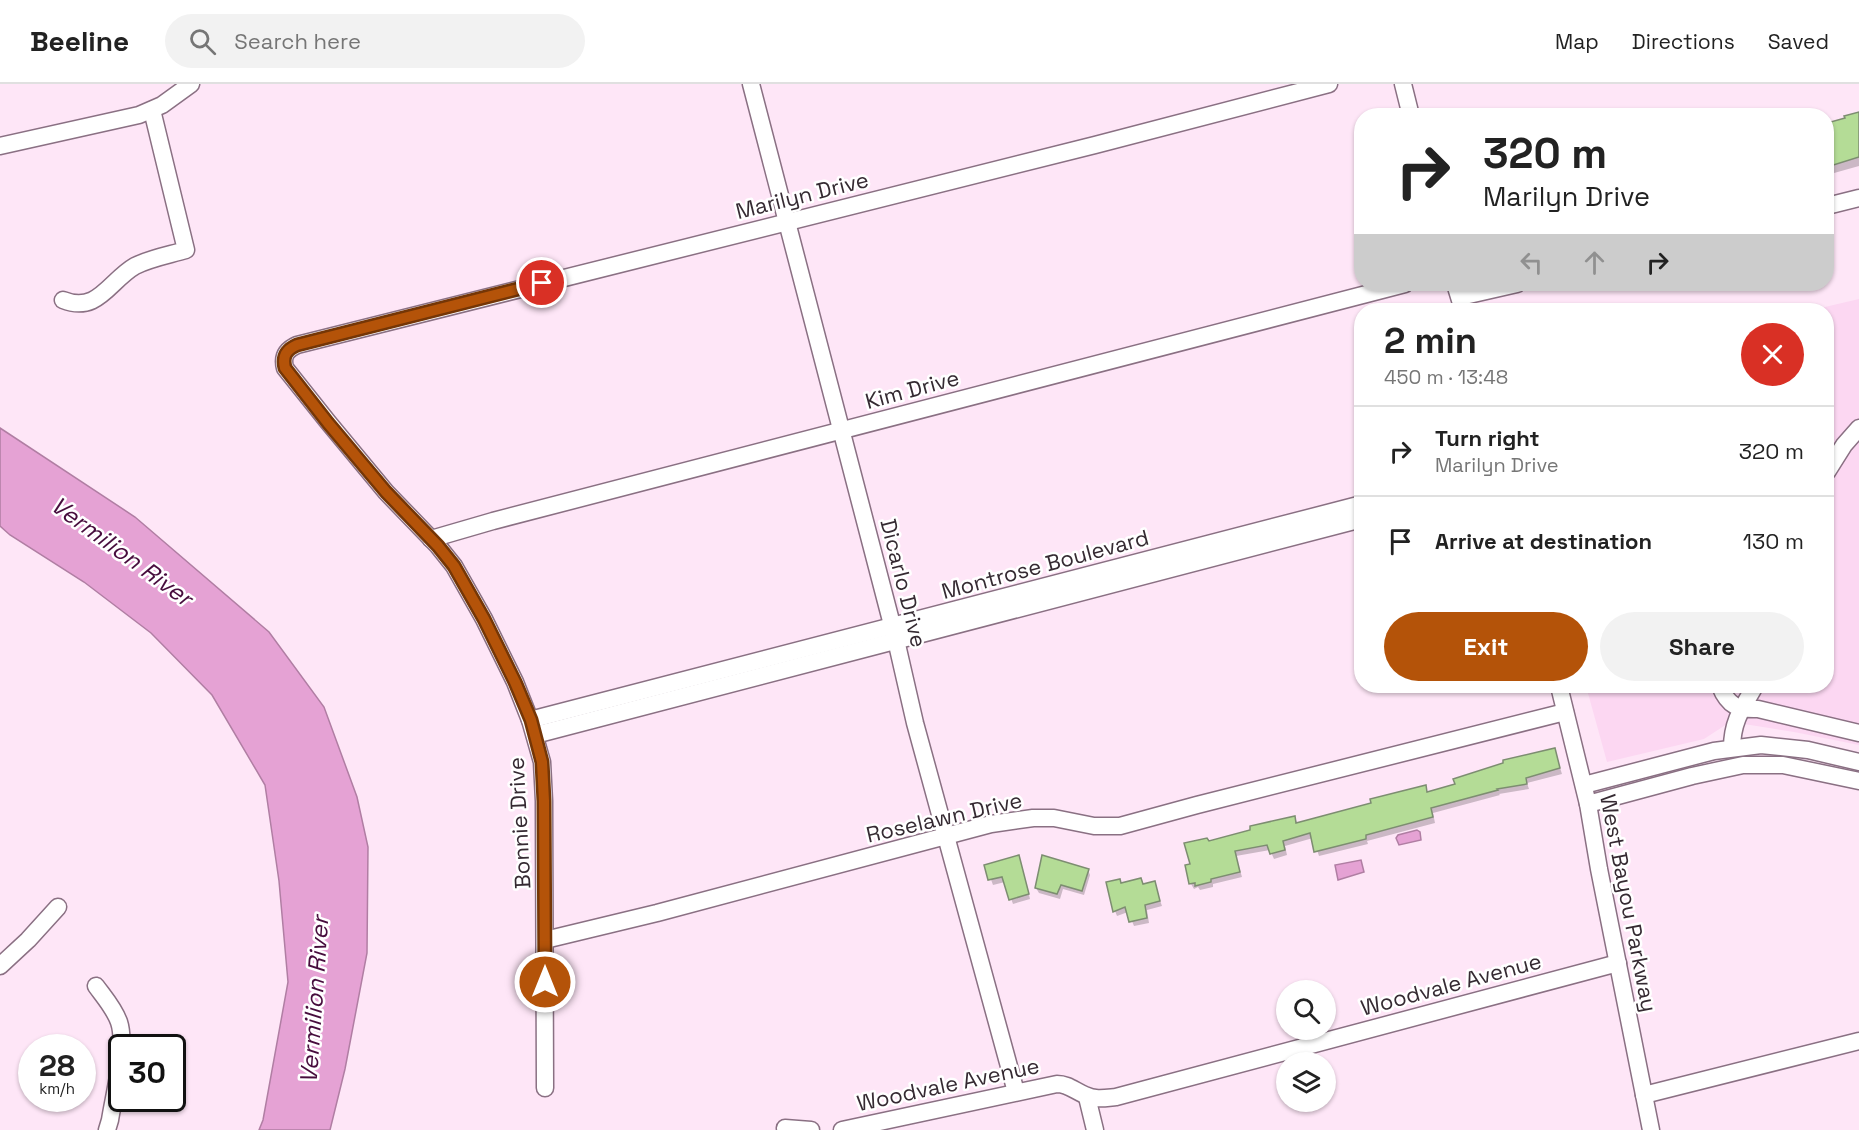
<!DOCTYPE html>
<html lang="en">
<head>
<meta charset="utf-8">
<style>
	body { margin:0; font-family:"Space Grotesk",sans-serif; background:#f2f2f2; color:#222; height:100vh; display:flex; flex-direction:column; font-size:22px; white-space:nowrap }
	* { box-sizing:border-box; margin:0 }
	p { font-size:20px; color:#767676 }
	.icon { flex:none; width:33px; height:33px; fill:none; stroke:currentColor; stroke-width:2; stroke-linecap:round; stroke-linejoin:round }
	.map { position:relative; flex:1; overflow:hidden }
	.sheet { position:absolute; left:1354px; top:219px; width:480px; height:390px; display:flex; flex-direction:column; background:#fff; border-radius:24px; box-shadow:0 2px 4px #0004 }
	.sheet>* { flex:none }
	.banner { position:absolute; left:1354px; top:24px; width:480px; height:183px; border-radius:24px; box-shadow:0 2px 4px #0004; background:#fff; color:#222; overflow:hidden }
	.buttons { position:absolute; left:1276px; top:896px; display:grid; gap:12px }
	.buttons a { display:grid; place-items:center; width:60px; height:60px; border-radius:50%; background:#fff; box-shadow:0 2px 4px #0004; font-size:30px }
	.speed { position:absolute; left:18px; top:950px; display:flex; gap:12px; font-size:30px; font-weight:700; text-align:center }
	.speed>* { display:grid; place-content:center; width:78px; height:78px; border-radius:50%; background:#fff; box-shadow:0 2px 4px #0004; line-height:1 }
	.speed small { font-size:15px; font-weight:400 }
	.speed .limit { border:3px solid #111; border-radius:9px; background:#fff; color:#111 }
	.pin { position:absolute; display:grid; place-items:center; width:51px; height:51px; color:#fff; margin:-26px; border:3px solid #fff; border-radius:50%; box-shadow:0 2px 6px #0007 }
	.me { position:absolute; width:66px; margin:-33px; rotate:0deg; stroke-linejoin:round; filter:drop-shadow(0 0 4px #0008) }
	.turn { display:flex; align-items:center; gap:21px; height:126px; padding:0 30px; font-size:27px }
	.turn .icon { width:78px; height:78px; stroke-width:2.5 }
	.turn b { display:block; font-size:42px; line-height:51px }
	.lanes { display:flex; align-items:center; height:57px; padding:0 30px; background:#0003; justify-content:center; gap:30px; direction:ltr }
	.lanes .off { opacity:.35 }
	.round { display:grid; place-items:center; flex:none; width:63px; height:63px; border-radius:32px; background:#f2f2f2 }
	.headline { display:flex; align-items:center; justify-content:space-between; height:102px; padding:0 30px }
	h1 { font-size:36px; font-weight:600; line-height:45px }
	.button { display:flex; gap:12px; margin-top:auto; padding:12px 30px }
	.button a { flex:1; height:69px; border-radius:36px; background:#b45309; color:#fff; font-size:24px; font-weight:600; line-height:69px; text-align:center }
	.button a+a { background:#f2f2f2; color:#222 }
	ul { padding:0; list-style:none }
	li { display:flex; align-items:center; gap:18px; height:90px; padding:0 30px; border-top:2px solid #e0e0e0 }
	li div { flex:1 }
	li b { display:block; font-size:22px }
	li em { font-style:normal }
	header { display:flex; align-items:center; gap:36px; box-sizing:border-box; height:84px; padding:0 30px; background:#fff; border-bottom:2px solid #e0e0e0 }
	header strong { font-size:28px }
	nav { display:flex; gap:33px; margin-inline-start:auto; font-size:21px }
	.search { width:420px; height:54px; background:#f2f2f2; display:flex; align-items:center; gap:15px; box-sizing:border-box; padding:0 21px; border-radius:33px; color:#767676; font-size:22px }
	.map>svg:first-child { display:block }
</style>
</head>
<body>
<header>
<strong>Beeline</strong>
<div class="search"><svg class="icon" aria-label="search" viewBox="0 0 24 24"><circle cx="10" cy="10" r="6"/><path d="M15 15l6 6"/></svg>Search here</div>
<nav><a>Map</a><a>Directions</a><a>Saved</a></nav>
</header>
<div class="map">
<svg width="1859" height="1046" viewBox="0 0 1859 1046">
	<rect width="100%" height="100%" fill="#fee6f7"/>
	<polygon fill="#fcd7f2" points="1859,215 1859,661 1794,648 1744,640 1727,640 1704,655 1607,678 1586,602 1827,602 1827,226 1812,226"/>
	<g fill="#e5a2d4" stroke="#b07ea3" stroke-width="1.5">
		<polygon points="0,344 135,433 269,548 324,623 357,713 368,763 367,869 345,985 330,1046 259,1046 263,1036 288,898 279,797 265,701 212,611 151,549 84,498 10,451 0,442"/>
		<polygon points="1417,746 1420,748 1421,756 1399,761 1396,754 1398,751"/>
		<polygon points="1361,776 1364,788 1338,796 1335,781"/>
	</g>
	<g fill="#0003">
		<polygon points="1859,30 1859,82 1827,91 1827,40"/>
		<polygon points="1554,665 1562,690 1527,699 1529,705 1499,710 1500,711 1433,729 1435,739 1367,757 1368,760 1319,772 1313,754 1285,762 1287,771 1274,775 1270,766 1236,772 1242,793 1213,800 1213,803 1200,806 1198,803 1194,805 1191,800 1192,781 1208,758 1295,734 1298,740 1373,720 1425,703 1428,709 1456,701"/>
		<polygon points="1018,773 1021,778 1030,815 1013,820 1005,798 993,801 986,782"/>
		<polygon points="1088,786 1090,791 1084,811 1063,805 1060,815 1039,809 1036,804"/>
		<polygon points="1154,799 1162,822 1147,826 1149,839 1134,842 1128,828 1117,832 1115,827 1121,800 1144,801"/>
	</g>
	<g fill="#b4dc96" stroke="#7d8d71" stroke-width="1.5">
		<polygon points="1859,28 1859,73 1827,83 1827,39 1845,34 1844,32"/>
		<polygon points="1555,664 1560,684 1526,694 1527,700 1497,705 1498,706 1431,724 1433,733 1366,751 1366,755 1314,768 1310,749 1283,757 1285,766 1270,770 1267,761 1235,767 1240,788 1211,795 1211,798 1195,802 1195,799 1189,800 1185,781 1190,780 1184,759 1207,754 1209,757 1250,746 1250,742 1295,732 1296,739 1371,719 1370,715 1426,701 1427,708 1455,700 1453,695 1503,679 1503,676"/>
		<polygon points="1019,771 1029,810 1009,816 1002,793 988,796 984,781"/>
		<polygon points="1042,771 1089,785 1082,807 1061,801 1057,810 1035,804"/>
		<polygon points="1141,794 1143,800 1155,797 1160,817 1145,821 1147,834 1129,838 1125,823 1113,828 1106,798 1120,795 1121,799"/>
	</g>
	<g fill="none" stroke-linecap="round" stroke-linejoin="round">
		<defs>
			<g id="minor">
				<polyline points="751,0 896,556 915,639 1016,1008"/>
				<polyline points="1403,0 1411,32"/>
				<polyline points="0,62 139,31 162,21 191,0"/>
				<polyline points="1827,122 1859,114"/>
				<polyline points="1455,200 1463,226"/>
				<polyline points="1460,213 1517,200"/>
				<path d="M63 216C98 230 109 197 135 182 151 174 169 171 186 166L152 26"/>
				<polyline points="1827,388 1844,361 1859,344"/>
				<polyline points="431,455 493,437 1405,200"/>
				<polyline points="1559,602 1588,720 1599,785 1651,1046"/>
				<path d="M1720 602C1728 622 1738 626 1758 625L1859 649"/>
				<polyline points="530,636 1362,420"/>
				<polyline points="535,651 1362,435"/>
				<path d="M1732 664C1732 638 1742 624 1755 602"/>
				<polyline points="1584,701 1714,667 1761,661 1808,666 1859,678"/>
				<polyline points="1588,720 1692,692 1743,681 1783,681 1859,697"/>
				<polyline points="545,856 657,829 991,740 1033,734 1054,734 1094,742 1120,742 1197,721 1565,628"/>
				<polyline points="0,882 28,856 58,823"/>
				<path d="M96 902C104 913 114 924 119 938 127 962 114 1010 110 1036L107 1046"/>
				<path d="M545 1004 544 717 542 678 530 636 515 598 484 535 454 482 438 462 386 408 328 338 285 284C282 272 286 266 297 261L1095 61 1329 0"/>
				<polyline points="1644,1011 1859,957"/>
				<polyline points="1087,1013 1095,1046"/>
				<polyline points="785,1044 811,1046"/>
				<path d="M842 1046 1057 1000C1068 1000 1075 1007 1085 1011 1095 1016 1105 1014 1116 1013L1618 879"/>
			</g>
		</defs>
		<use href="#minor" stroke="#8a7083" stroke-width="19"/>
		<use href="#minor" stroke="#fff" stroke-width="16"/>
	</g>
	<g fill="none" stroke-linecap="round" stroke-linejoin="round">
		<defs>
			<path id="route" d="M542 199 297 261C286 266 282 272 285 284L328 339 386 408 438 462 454 482 484 535 515 598 531 636 542 678 544 717 545 898"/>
		</defs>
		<use href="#route" stroke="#753606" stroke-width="15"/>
		<use href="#route" stroke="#b45309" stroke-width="10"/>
	</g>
	<g text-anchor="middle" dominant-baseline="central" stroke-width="5" stroke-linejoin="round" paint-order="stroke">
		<g font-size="22" fill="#352a32" stroke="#fff">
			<text transform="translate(802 111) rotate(-14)">Marilyn Drive</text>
			<text transform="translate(912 305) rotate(-15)">Kim Drive</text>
			<text transform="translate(1045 480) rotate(-15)">Montrose Boulevard</text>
			<text transform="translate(904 499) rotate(76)">Dicarlo Drive</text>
			<text transform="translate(944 733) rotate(-13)">Roselawn Drive</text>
			<text transform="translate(519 739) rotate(-93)">Bonnie Drive</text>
			<text transform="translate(1629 819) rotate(79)">West Bayou Parkway</text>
			<text transform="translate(1451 900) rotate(-15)">Woodvale Avenue</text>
			<text transform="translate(948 1000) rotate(-12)">Woodvale Avenue</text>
		</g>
		<g font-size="24" font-style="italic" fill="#470c3d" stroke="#fff">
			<text transform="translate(122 467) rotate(36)">Vermilion River</text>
			<text transform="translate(314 916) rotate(-86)">Vermilion River</text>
		</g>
	</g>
</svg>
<div class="buttons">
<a><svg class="icon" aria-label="search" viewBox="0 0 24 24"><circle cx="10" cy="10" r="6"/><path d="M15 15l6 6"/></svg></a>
<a><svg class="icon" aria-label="layers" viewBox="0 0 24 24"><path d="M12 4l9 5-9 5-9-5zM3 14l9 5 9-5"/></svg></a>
</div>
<div class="speed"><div>28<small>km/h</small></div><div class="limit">30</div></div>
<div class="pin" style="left:542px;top:199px;background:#d93025"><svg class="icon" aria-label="arrive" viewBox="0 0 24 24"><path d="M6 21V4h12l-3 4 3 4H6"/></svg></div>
<svg class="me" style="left:545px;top:898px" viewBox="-20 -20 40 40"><circle r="17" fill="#b45309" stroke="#fff" stroke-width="3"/><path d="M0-11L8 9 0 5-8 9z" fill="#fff"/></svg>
<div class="banner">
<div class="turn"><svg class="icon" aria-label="right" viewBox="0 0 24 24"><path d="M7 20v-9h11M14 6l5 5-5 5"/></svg><div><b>320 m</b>Marilyn Drive</div></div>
<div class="lanes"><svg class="icon off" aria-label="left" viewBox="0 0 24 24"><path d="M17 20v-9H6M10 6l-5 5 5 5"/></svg><svg class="icon off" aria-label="ahead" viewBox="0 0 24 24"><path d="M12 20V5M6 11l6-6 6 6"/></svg><svg class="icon" aria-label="right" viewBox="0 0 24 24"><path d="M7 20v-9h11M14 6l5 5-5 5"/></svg></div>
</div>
<section class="sheet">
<div class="headline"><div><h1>2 min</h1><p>450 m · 13:48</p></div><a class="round" style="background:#d93025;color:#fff"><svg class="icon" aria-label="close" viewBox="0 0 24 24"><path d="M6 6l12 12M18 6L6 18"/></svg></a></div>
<ul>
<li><svg class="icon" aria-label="right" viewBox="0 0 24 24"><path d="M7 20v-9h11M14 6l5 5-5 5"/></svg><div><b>Turn right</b><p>Marilyn Drive</p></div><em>320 m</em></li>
<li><svg class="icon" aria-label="arrive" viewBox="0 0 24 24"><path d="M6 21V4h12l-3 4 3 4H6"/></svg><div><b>Arrive at destination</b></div><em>130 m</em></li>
</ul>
<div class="button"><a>Exit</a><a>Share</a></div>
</section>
</div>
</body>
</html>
